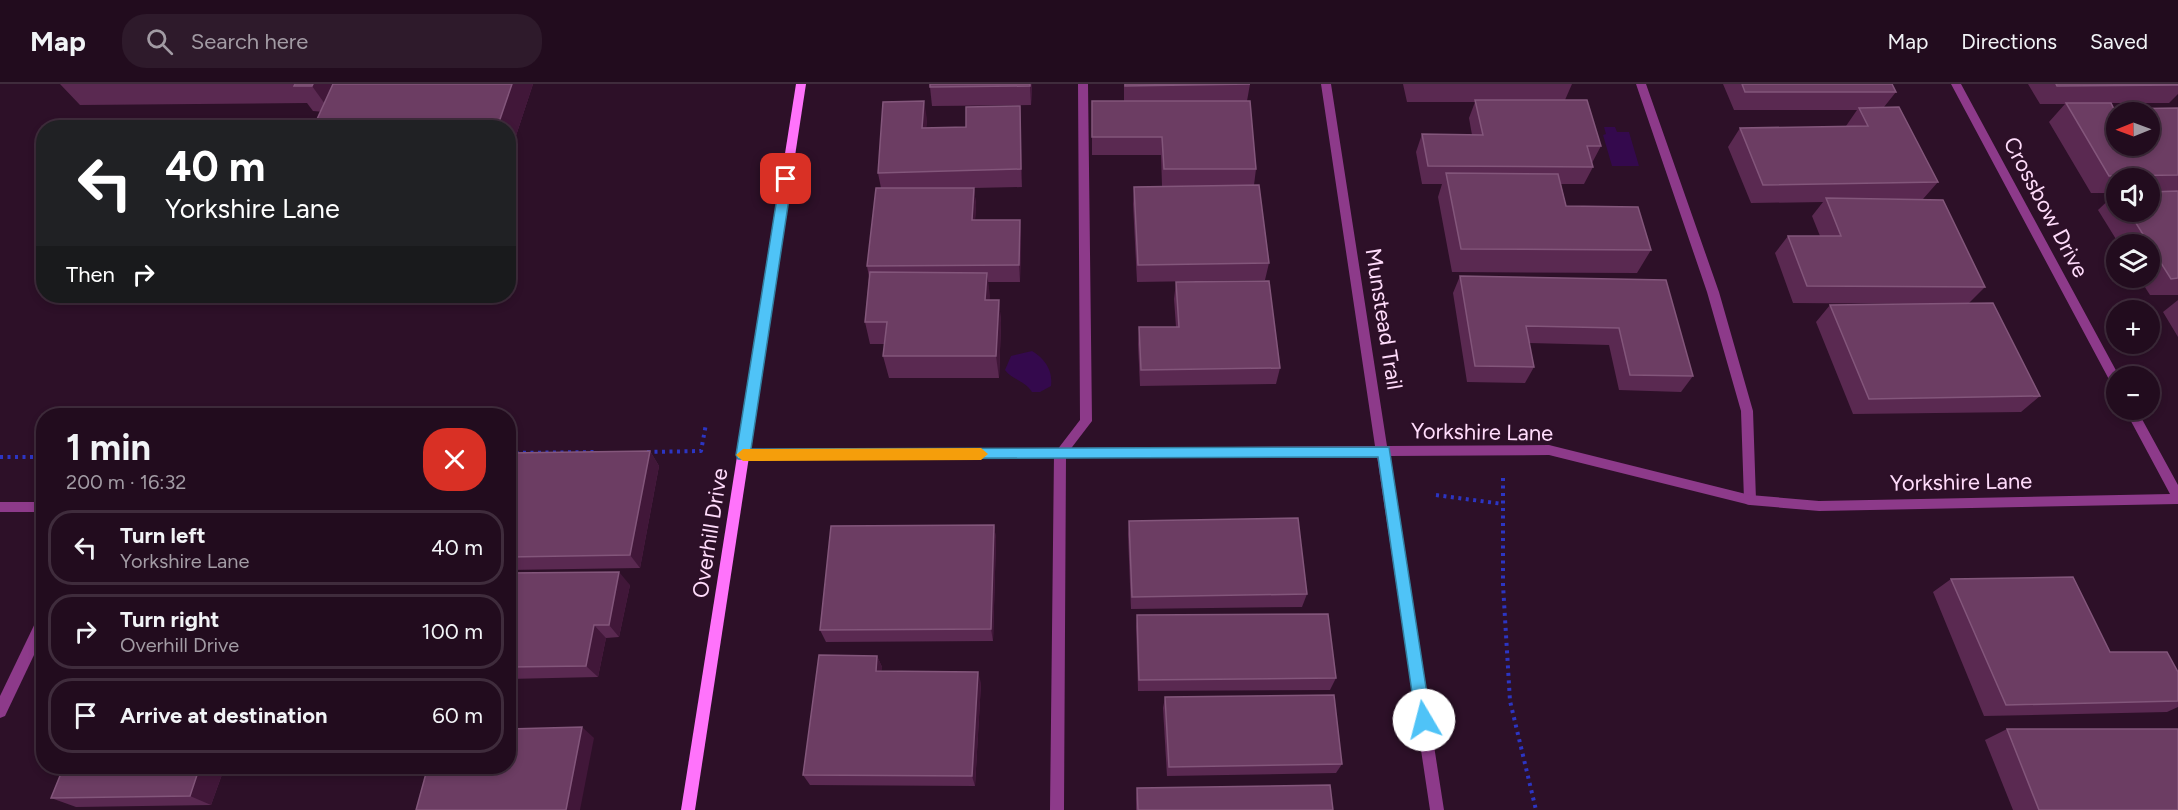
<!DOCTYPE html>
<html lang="en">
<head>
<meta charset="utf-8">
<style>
	body { margin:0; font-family:Figtree,sans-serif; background:#2e1a2b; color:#f1f3f6; height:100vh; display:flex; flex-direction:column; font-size:22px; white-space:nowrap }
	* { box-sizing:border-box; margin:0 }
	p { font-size:20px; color:#a29ba4 }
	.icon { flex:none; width:33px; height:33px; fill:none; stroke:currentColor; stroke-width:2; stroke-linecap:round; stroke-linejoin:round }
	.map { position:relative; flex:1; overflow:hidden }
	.panel { position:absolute; left:36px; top:324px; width:480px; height:366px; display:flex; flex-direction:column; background:#220c1e; border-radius:24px; box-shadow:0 3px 9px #0003,0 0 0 2px #3f2c3c }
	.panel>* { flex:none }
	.hud { position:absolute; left:36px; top:36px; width:480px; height:183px; border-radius:24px; box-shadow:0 3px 9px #0003,0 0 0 2px #3f2c3c; background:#202124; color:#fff; overflow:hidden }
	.needle { width:39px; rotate:269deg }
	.tools { position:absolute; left:2106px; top:18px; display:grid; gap:12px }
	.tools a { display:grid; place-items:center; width:54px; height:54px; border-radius:50%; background:#220c1e; box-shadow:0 3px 9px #0003,0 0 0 2px #3f2c3c; font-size:30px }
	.pin { position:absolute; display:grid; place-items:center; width:51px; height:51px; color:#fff; margin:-26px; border-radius:12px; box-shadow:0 3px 9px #0006 }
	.me { position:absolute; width:66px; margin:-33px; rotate:352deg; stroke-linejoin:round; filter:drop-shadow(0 0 4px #0008) }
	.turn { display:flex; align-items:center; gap:21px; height:126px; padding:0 30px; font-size:27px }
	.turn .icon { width:78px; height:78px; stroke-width:2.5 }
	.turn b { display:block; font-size:42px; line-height:51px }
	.then { display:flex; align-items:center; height:57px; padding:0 30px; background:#0003; gap:12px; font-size:22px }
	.round { display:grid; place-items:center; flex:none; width:63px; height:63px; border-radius:24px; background:#2e1a2b }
	.overview { display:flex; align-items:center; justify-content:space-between; height:102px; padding:0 30px }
	h1 { font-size:36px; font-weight:700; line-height:45px }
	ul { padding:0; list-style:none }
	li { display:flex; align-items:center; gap:18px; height:75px; margin:0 12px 9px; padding:0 18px; border:3px solid #3f2c3c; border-radius:24px }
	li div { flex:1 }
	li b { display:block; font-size:22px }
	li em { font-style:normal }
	header { display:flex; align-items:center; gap:36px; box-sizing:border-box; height:84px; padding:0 30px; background:#220c1e; border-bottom:2px solid #3f2c3c }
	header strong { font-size:28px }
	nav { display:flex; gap:33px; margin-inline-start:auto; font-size:21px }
	.search { width:420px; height:54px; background:#2e1a2b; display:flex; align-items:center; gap:15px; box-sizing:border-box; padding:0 21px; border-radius:24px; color:#a29ba4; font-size:22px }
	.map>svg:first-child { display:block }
</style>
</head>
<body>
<header>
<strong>Map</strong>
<div class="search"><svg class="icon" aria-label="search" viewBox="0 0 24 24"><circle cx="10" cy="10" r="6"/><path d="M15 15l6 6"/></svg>Search here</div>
<nav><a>Map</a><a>Directions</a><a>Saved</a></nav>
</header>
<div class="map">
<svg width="2178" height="726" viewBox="0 0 2178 726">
	<rect width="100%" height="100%" fill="#2d1028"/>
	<g fill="#34094d">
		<polygon points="1604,43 1615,43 1617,48 1629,48 1639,82 1612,82 1603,51 1606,50"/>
		<path d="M1032 267C1045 275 1053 286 1051 302L1040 308H1032C1025 296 1012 296 1005 286L1011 272Z"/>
	</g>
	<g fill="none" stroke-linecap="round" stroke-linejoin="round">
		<g stroke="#2c35c3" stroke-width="4" stroke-dasharray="3 4.5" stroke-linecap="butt">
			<polyline points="647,368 701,367 706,340"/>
			<polyline points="508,369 598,368"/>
			<polyline points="0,373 44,373"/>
			<polyline points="1503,394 1503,501 1510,617 1536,726"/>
			<polyline points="1436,411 1503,420"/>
		</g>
		<g fill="#8d3a8a" fill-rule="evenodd">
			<polygon points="1078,0 1088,0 1092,337 1066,371 1064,726 1050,726 1054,370 1080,336"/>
			<polygon points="1636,0 1646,0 1719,208 1753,327 1756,416 1754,420 1750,421 1746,420 1744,416 1741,327 1707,208"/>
		</g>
		<g fill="#8d3a8a" fill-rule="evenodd">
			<polygon points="1321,0 1331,0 1387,362 1549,361 1750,411 1819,417 2170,410 2125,326 2137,326 2178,401 2178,420 1819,427 1750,421 1549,371 1389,372 1444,726 1430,726 1377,372 743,376 739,375 737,371 739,367 743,366 1375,362"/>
			<polygon points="1951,0 1961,0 2119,292 2116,292 2116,303 2112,301"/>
			<rect x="0" y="418" width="44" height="10"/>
			<polygon points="44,529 44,550 5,632 0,634 0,612 39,531"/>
		</g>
		<polygon fill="#ff73fb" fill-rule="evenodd" points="796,0 806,0 695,726 681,726"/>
	</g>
	<g fill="#5a2951" fill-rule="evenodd">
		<polygon points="60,0 533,0 508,76 508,44 313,27 307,19 80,21"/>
		<polygon points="1032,0 1031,21 932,22 930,3"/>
		<polygon points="1124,0 1250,0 1247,17 1256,85 1254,101 1269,179 1265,196 1137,198 1133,120 1134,103 1162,102 1161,71 1092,71 1092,17 1124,17"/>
		<polygon points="1403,0 1572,0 1565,16 1601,62 1592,79 1593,83 1584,100 1561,100 1566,122 1651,166 1637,189 1452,188 1438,113 1442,100 1422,100 1416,68 1422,50 1472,51 1469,34 1475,18 1407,18"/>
		<polygon points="1723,0 1892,0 1896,8 1884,23 1938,98 1923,115 1985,203 1969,219 2040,312 2021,328 1853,330 1816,238 1830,221 1929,220 1793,219 1775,169 1788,152 1820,152 1812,132 1823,118 1751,119 1728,63 1740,44 1846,43 1846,42 1857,26 1734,26"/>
		<path d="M2028 0H2178V10L2169 19H2111L2114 25 2178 24V211H2150L2139 194H2150V160H2119L2098 126 2116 109H2091L2049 38 2065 20H2040ZM2116 94H2150V128H2116Z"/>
		<polygon points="1020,22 1022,103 974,104 976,121 975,136 1020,136 1021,154 1020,198 988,198 989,216 999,216 1001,239 999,294 889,294 883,272 885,260 870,260 865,238 869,193 867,182 881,104 878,89 927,35 926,44 966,43"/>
		<polygon points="1460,192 1666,196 1693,292 1681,308 1619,306 1609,261 1529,259 1534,283 1525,299 1467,298 1453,209"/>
		<polygon points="1176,198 1280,284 1276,300 1140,302 1138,260 1139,243 1176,243 1174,215"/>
		<polygon points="2178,216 2178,253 2163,228"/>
		<polygon points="650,367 659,382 640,484 508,486 508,369"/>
		<polygon points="1129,437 1307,510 1302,523 1131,525 1128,451"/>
		<polygon points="994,441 996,455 993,557 826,558 820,546"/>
		<polygon points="508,489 630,501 619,553 606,554 598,593 508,595"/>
		<polygon points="1951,495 2110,568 2178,588 2178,623 2167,628 1984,632 1933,508"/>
		<polygon points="1137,531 1336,594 1330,606 1138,607 1136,543"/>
		<polygon points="877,572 882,583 881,587 981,599 975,702 810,701 803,691"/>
		<polygon points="1165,613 1342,680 1336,689 1167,692 1163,624"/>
		<polygon points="2007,645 2178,726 2013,726 1985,656"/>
		<polygon points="225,682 211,721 76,723 51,714"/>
		<polygon points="1137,704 1333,726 1136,726 1136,714"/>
	</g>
	<g fill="#411739">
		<polygon points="313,0 342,0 330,27 312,2"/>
		<polygon points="512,0 533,0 508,76 508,44 497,44"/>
		<polygon points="1030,0 1032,0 1031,21 1030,2"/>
		<polygon points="924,17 927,35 925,62 922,44"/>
		<polygon points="1020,22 1021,40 1022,103 1021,85"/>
		<polygon points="974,104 976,121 974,154 972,136"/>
		<polygon points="1020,136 1021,154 1020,198 1019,181"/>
		<polygon points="987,189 990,212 988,239 985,216"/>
		<polygon points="999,216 1001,239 999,294 996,272"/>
		<polygon points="650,367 659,382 640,484 630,471"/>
		<polygon points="994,441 996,455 993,557 991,545"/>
		<polygon points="619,488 630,501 619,553 609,541"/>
		<polygon points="594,541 606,554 598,593 586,582"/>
		<polygon points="877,572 882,583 880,599 876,587"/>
		<polygon points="978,588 981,599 975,702 972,692"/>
		<polygon points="582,643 594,654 580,726 566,726"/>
		<polygon points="200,682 225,682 211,721 190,712"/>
	</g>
	<g fill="#6c3d63" stroke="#83567b" stroke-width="1.5" fill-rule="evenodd">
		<polygon points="295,0 313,0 312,2 294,2"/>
		<polygon points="333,0 512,0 497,44 313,44"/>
		<polygon points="930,0 1030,0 1030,2 930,3"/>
		<polygon points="1125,0 1250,0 1125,2"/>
		<polygon points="1742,0 1892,0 1896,8 1745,8"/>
		<polygon points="2056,0 2178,0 2178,1 2057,2"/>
		<polygon points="1475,16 1587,16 1601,62 1587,62 1593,83 1428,82 1422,50 1483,51"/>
		<polygon points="924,17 922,44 966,43 966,23 1020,22 1021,85 878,89 883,18"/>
		<polygon points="1092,17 1250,17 1256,85 1164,85 1162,53 1092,53"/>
		<path d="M2066 19H2111L2114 25 2178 24V91L2109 92ZM2116 28H2150V62H2116Z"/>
		<polygon points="1899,23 1938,98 1763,101 1740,44 1868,42 1859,24"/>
		<polygon points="1446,89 1558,90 1566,122 1638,123 1651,166 1461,165"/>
		<polygon points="1259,101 1269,179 1138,181 1134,103"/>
		<polygon points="876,104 974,104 972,136 1020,136 1019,181 867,182"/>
		<polygon points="2178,107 2178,194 2171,195 2129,128 2150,128 2150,108"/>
		<polygon points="1826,114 1943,116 1985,203 1807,202 1788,152 1841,152"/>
		<polygon points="870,188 987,189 985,216 999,216 996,272 883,272 887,238 865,238"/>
		<polygon points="1460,192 1666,196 1693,292 1630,291 1619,244 1526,242 1534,283 1475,282"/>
		<polygon points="1269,197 1280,284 1141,286 1139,243 1179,243 1176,198"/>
		<polygon points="1993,219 2040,312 1869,315 1830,221"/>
		<polygon points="650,367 630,471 508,473 508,369"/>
		<polygon points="1298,434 1307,510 1132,513 1129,437"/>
		<polygon points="994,441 991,545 820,546 831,442"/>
		<polygon points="619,488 609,541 594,541 586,582 508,583 508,489"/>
		<polygon points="2073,493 2110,568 2167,568 2178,588 2178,617 2006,621 1951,495"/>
		<polygon points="1328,530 1336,594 1139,596 1137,531"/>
		<polygon points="819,571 877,572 876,587 978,588 972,692 803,691"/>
		<polygon points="1334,611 1342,680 1169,683 1165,613"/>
		<polygon points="582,643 566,726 416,726 428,682 508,682 508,645"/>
		<polygon points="2007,645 2178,645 2178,726 2039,726"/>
		<polygon points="64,682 200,682 190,712 51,714"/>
		<polygon points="1330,701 1333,726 1138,726 1137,704"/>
	</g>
	<polygon fill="#4fc3f7" stroke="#337fa1" stroke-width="1.5" points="786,91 792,95 751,365 1389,363 1431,636 1429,641 1424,643 1418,641 1416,636 1378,373 738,375 736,371 780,95"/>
	<polygon fill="#f59e0b" points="981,364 988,370 981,376 743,377 736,371 743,365"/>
	<g text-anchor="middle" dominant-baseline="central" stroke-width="4.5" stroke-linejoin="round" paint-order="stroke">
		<g font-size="22" fill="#ffdcfb" stroke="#2d1028">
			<text transform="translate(2046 123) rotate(62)">Crossbow Drive</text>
			<text transform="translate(1384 235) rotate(81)">Munstead Trail</text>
			<text transform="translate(1482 348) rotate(1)">Yorkshire Lane</text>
			<text transform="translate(1961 398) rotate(-1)">Yorkshire Lane</text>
			<text transform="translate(710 449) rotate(-81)">Overhill Drive</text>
		</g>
	</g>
</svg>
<div class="tools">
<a><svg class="needle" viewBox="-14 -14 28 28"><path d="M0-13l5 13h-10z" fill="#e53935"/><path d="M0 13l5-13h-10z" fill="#a29ba4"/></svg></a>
<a><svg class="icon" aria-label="sound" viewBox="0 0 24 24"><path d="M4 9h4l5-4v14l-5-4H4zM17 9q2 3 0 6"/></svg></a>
<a><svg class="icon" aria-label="layers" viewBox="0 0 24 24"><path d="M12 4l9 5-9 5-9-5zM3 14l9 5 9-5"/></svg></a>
<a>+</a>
<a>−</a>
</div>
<div class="pin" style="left:786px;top:95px;background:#d93025"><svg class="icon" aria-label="arrive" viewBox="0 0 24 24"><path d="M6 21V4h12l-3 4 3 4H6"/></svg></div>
<svg class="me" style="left:1424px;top:636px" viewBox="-20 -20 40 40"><circle r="19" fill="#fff"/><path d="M0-13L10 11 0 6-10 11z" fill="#4fc3f7"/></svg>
<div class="hud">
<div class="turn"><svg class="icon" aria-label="left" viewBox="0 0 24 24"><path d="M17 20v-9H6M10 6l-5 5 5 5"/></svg><div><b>40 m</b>Yorkshire Lane</div></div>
<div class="then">Then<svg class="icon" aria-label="right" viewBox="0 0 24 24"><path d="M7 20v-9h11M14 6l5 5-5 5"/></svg></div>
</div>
<section class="panel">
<div class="overview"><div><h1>1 min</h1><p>200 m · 16:32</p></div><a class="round" style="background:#d93025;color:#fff"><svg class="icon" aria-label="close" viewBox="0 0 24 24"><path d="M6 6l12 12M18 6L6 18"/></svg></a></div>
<ul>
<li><svg class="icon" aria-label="left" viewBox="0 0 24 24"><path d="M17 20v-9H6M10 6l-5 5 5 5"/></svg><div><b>Turn left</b><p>Yorkshire Lane</p></div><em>40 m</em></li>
<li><svg class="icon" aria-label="right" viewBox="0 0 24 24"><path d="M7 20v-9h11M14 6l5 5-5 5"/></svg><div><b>Turn right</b><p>Overhill Drive</p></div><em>100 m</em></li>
<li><svg class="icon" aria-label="arrive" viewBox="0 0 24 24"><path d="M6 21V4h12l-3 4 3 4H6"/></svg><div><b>Arrive at destination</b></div><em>60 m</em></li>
</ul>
</section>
</div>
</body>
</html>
